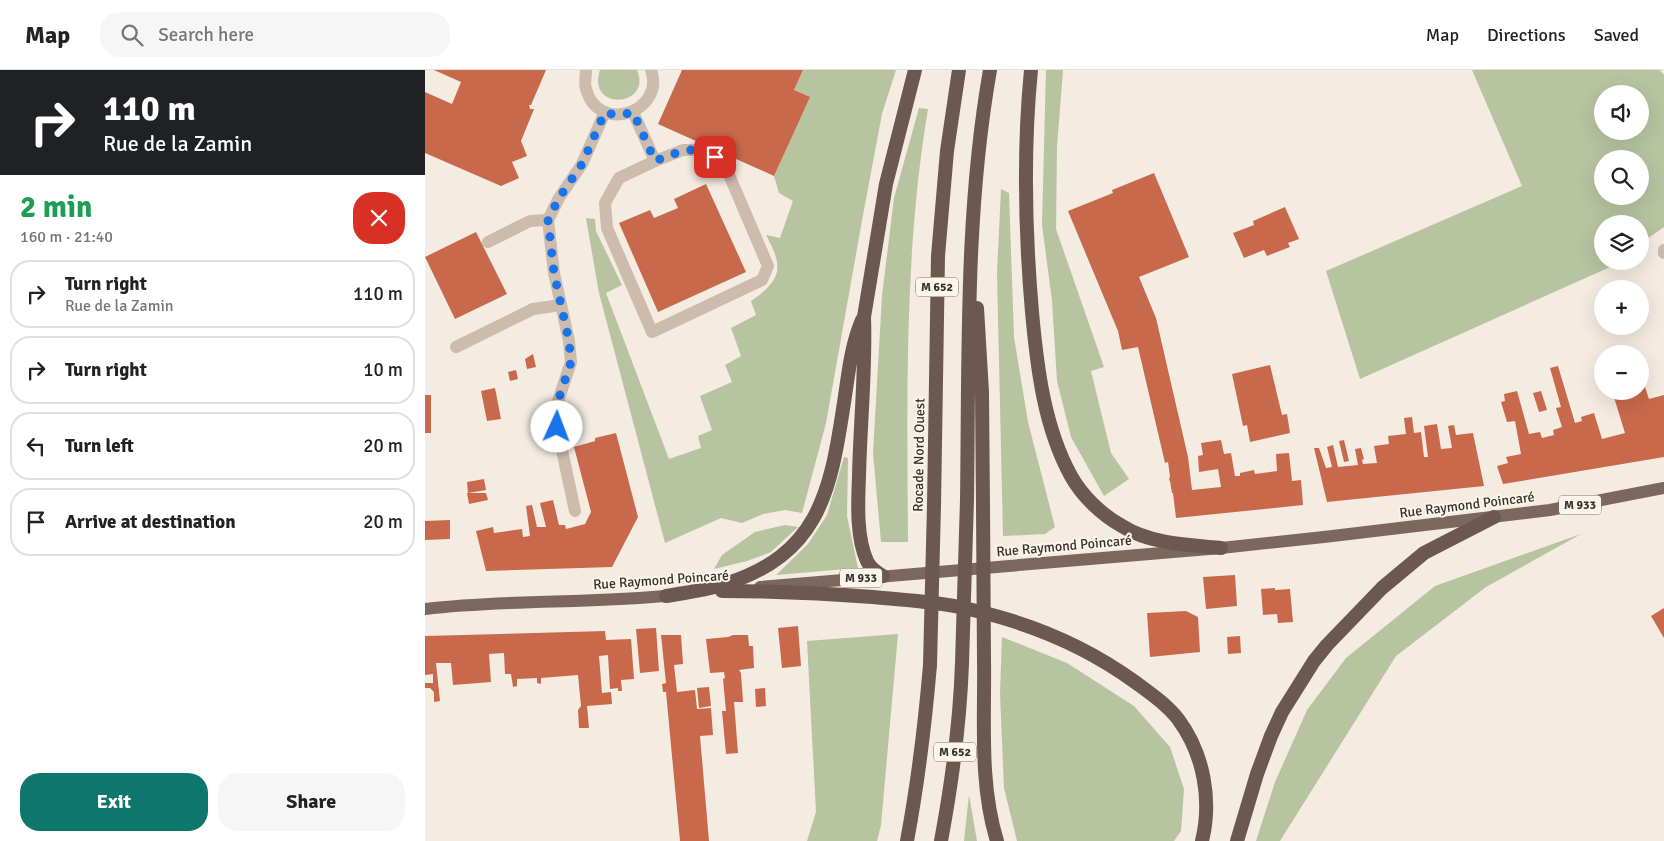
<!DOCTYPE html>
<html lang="en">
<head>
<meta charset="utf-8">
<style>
	body { margin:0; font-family:Signika,sans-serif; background:#f6f6f6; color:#222; height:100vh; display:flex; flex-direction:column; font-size:19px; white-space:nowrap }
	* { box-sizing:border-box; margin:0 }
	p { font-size:16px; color:#767676 }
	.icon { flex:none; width:28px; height:28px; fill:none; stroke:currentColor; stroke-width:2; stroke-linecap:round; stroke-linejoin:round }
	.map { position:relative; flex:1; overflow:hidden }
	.drawer { display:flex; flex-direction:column; background:#fff; width:425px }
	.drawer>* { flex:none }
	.banner { background:#202124; color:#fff; overflow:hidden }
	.fabs { position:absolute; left:1169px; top:15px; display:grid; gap:10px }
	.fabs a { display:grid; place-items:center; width:55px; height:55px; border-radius:50%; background:#fff; box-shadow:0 5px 20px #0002; font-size:25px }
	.pin { position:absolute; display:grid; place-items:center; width:42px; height:42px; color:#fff; margin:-21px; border-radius:10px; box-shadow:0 2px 8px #0006 }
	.me { position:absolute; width:55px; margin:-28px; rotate:2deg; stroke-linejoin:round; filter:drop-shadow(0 0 4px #0008) }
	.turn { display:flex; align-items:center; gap:18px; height:105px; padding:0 20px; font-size:22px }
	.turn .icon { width:65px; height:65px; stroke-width:2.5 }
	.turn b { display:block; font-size:35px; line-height:42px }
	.round { display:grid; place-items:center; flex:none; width:52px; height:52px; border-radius:20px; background:#f6f6f6 }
	.overview { display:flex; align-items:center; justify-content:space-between; height:85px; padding:0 20px }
	h1 { font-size:30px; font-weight:700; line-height:38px; color:#1e9e55 }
	.button { display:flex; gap:10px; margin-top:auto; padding:10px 20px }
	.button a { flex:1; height:58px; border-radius:20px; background:#0f766e; color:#fff; font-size:20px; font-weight:700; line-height:58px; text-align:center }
	.button a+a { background:#f6f6f6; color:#222 }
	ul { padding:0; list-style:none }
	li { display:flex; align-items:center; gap:15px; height:68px; margin:0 10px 8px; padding:0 10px; border:2px solid #e0e0e0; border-radius:20px }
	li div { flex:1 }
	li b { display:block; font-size:19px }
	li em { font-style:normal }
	header { display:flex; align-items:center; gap:30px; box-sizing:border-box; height:70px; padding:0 25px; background:#fff; border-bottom:1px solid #e0e0e0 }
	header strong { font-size:24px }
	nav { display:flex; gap:28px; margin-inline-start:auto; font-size:18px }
	.search { width:350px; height:45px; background:#f6f6f6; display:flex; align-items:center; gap:12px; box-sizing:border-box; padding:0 18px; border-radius:20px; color:#767676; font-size:19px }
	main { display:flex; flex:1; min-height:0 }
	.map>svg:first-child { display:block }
</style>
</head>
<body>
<header>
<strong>Map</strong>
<div class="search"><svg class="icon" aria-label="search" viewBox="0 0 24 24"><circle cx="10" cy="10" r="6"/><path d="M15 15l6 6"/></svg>Search here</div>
<nav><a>Map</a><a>Directions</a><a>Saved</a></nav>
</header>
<main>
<section class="drawer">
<div class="banner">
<div class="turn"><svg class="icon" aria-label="right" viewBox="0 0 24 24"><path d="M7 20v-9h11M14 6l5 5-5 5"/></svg><div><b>110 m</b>Rue de la Zamin</div></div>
</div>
<div class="overview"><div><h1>2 min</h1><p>160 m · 21:40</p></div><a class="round" style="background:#d93025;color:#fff"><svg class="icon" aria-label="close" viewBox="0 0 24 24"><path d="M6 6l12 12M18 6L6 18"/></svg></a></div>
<ul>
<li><svg class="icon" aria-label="right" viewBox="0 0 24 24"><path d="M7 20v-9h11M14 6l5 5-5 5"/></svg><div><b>Turn right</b><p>Rue de la Zamin</p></div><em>110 m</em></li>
<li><svg class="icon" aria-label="right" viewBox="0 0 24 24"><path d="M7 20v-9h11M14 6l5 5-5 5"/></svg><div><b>Turn right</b></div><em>10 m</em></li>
<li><svg class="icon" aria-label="left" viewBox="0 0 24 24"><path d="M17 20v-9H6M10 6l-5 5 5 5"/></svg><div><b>Turn left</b></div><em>20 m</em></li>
<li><svg class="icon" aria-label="arrive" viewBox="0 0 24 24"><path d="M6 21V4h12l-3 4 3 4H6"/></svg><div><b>Arrive at destination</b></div><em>20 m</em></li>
</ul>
<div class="button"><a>Exit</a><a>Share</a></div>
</section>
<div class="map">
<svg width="1239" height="771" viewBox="0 0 1239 771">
	<rect width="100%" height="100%" fill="#f4ebe1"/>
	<g fill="#b8c4a0" fill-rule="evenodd">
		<path d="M175 0H212C228 37 161 42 175 0Z"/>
		<path d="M378 0H471L457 44 438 145 401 353 377 443 360 440 338 444 317 453 296 448 240 473 174 223 161 148 170 149 171 161 197 215 181 223 244 389 276 378 273 366 287 360 275 326 307 312 300 295 316 286 306 258 331 245 326 231C357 209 359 198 341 165L355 168 368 131 354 123 349 106 384 27 369 20Z"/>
		<polygon points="621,0 638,0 632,77 631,159 679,297 666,301 686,383 704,409 679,426 646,367 632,311 627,231 617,155"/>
		<path d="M1047 0H1235L1239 5V157L1215 174V154H1178V191H1192L1183 198 935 309 901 201 1097 116ZM1178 24H1215V61H1178ZM1178 89H1215V126H1178Z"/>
		<path d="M494 38 503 39C479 182 482 327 483 472H456L448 383 457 226 469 128Z"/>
		<polygon points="576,119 584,123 589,267 603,352 630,457 620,464 578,466 572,203"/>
		<polygon points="419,387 423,388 422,446 433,498 351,505 383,474 402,445"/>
		<polygon points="360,455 373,457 346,482 322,491 289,499 297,485 330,462"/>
		<polygon points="1156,464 1061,517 971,586 855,771 831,771 850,712 882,640 921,588 1010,516"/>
		<polygon points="473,564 456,755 452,771 382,771 391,742 382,571"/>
		<polygon points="577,567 642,593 709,636 745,677 759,719 756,761 749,771 592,771 579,718 575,624"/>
		<polygon points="544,725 552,771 539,771"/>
	</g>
	<g fill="#c8694b">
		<polygon points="9,0 121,0 106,35 104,35 105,39 109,39 96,71 102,86 87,92 94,108 76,116 0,83 0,22 27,34 36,12"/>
		<polygon points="257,0 378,0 369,20 385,27 349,106 233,54"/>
		<polygon points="729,103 764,187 714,207 731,248 763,387 767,420 796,417 793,399 774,402 773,386 778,385 776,373 796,370 799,384 806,383 810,406 815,406 815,403 829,400 830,404 852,401 851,384 864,383 867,411 876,410 878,435 751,448 748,423 747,423 745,411 744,410 745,406 743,392 740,393 713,277 697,280 693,261 643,141 688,123 687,120"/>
		<polygon points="281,114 321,202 233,242 194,153 225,140 229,148 253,138 249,129"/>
		<polygon points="860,137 874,169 863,173 865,177 842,186 839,180 819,188 808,163 829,155 828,151"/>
		<polygon points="51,162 82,224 30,249 0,187"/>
		<polygon points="108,284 111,297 102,299 100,289"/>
		<polygon points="845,295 857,345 862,344 865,363 825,372 822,355 818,356 807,304"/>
		<polygon points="1133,296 1150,353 1157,351 1156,347 1169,343 1177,369 1200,363 1187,321 1215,321 1215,302 1224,329 1239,325 1239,387 1078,414 1072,396 1083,393 1081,387 1096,384 1090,351 1082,352 1076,332 1080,331 1079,324 1092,321 1104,364 1115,362 1117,368 1129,365 1128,360 1137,357 1131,338 1136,337 1125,298"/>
		<polygon points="91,300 93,309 85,311 83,302"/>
		<polygon points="70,318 76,349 62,351 56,321"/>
		<polygon points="1116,321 1122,340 1114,342 1108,323"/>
		<rect x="0" y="325" width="6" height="38"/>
		<polygon points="987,347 989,363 996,362 999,387 1003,387 999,356 1012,354 1016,379 1027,378 1023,356 1029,355 1031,365 1048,363 1059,416 902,432 889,378 894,378 901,398 907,397 902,377 908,375 913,397 933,395 930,379 936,378 939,389 937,390 938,394 952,393 949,376 964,374 963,366 981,364 979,348"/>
		<polygon points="191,363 213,447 187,497 61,501 51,461 68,457 69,463 97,459 98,467 105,466 101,436 107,435 112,457 121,457 115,433 128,430 134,455 140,455 141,459 160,454 166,442 149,377 170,371 170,368"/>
		<polygon points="919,370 924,391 919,392 914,371"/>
		<polygon points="59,409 61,420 43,423 61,423 63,430 44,434 42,423 43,423 42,412"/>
		<polygon points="25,450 25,469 0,470 0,451"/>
		<polygon points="810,505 812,536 781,539 778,507"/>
		<polygon points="850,518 850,520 865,519 868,552 853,553 852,544 838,545 836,519"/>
		<polygon points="1239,538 1239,568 1226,546"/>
		<polygon points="761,541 773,547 775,582 725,587 722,543"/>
		<polygon points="373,556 376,596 357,598 353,558"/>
		<polygon points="231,558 234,601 215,603 211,559"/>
		<polygon points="180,561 181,570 206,569 209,609 196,610 197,621 193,621 193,618 185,619 183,585 174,586 177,623 186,622 187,634 162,636 164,658 154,658 153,640 156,636 153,605 116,608 116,614 112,613 112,608 92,609 92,616 88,617 86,604 80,604 79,583 64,584 66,612 28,615 26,593 11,593 15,631 9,632 9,622 5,618 0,618 0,613 8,613 8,604 0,605 0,566"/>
		<polygon points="236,565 256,565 258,594 249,595 252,622 270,620 272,639 286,638 288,665 275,666 284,771 255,771 241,622 238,622 237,614 241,613"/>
		<polygon points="308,565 323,565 324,576 328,576 329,598 314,600 316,603 318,632 309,632 313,683 301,684 297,641 301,641 298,609 300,608 299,602 285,603 281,569 303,567"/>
		<polygon points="815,566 816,583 803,584 802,567"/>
		<polygon points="284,617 286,636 274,638 272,618"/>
		<polygon points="340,618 341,636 331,637 330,619"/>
	</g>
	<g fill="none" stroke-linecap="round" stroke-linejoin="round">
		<g stroke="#cdbbac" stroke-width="12">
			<polyline points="208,42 230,91 194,108 180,133 182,158 227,262 337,210 343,196 299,93 281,80 258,80 230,91"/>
			<polyline points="63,172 105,151 123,150"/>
			<polyline points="31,277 108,239 136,235"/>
			<polyline points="150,441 132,357 132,334 146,292 144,271 129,203 123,150 134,128 157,94 180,42"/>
		</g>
		<g stroke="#cdbbac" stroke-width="12">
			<path d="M161 0C161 6 159 14 161 19 174 66 241 41 226 0"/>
			<polyline points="1239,180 1239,183"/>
		</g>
		<g stroke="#7d675c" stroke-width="12">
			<polyline points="335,517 796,478 899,467 1125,440 1239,418"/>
			<path d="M0 539C83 529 167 534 250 525"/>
		</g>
		<g stroke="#6c584f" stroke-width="14">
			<path d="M606 0C598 81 600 161 607 242 612 297 619 357 646 406 657 426 677 445 697 456 725 474 764 475 796 478"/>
			<polyline points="552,238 557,322 558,437"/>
			<path d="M542 430C544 286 540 142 565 0"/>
			<polyline points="509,435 513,186 522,81 534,0"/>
			<path d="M458 506C451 502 445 498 442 491 431 467 433 432 434 407 435 354 441 300 439 247L461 114 490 0"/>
			<path d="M297 521C347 521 397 523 448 527 477 530 506 531 534 537 597 550 658 574 710 612 725 623 741 634 753 649 779 684 787 730 777 771"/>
			<path d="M241 526C260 523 281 520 300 514 392 485 405 425 418 339 423 309 425 278 437 250"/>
			<path d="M559 589C560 649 554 713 572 771"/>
			<path d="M482 771C493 712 500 654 505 595"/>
			<path d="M516 771C527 712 535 653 537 593"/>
			<polyline points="812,771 832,704 846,666 857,642 889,591 902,575 957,518 999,483 1069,447"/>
		</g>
		<g stroke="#6c584f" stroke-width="14">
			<polyline points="558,437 559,589"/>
			<polyline points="537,593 542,430"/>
			<polyline points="505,595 509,435"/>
		</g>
	</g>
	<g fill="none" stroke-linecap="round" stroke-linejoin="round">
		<path stroke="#1a73e8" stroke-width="9" stroke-dasharray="0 16.2" d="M132 357V334L146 292 144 271 129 203 123 150 134 128 157 94 180 42C190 46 198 45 208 42L230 91C251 83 270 73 290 87"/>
	</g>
	<g text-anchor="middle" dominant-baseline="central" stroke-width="4" stroke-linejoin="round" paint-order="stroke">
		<g fill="#fbf5ee" stroke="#756b66" stroke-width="1">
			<rect x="491" y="207.5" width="42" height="19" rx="4"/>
			<rect x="1134" y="425.5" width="42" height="19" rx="4"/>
			<rect x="415" y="498.5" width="42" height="19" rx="4"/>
			<rect x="509" y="672.5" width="42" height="19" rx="4"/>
		</g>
		<g font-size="12" font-weight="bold" fill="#3b302b">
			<text x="512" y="217">M 652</text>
			<text x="1155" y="435">M 933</text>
			<text x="436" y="508">M 933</text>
			<text x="530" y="682">M 652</text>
		</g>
		<g font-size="14" fill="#3b302b" stroke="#fbf5ee">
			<text transform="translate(494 385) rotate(-89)">Rocade Nord Ouest</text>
			<text transform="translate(1042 435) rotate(-7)">Rue Raymond Poincaré</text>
			<text transform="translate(639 476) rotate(-5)">Rue Raymond Poincaré</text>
			<text transform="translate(236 510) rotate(-4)">Rue Raymond Poincaré</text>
		</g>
	</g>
</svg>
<div class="fabs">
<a><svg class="icon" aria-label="sound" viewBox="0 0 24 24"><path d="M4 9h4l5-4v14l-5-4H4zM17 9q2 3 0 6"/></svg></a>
<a><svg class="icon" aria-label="search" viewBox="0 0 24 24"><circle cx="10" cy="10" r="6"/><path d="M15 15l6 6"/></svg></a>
<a><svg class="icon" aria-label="layers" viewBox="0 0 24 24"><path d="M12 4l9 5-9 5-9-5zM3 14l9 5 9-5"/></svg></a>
<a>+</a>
<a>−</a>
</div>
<div class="pin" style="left:290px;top:87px;background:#d93025"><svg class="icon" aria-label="arrive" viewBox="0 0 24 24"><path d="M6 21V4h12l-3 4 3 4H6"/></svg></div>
<svg class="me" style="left:132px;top:357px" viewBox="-20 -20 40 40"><circle r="19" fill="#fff"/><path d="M0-13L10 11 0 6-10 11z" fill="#1a73e8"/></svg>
</div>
</main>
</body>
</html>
